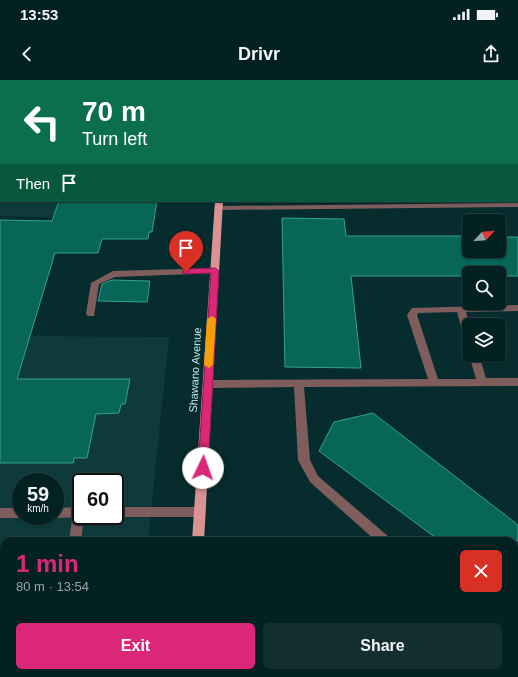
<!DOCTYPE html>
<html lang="en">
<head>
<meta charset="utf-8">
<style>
	body { margin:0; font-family:Arial,sans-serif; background:#122e2f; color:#f1f3f6; height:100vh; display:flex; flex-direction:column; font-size:15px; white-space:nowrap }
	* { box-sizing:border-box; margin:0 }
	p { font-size:13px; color:#97a3a5 }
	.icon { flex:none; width:22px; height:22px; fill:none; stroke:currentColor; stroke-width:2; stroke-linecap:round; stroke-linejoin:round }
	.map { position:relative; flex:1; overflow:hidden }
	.sheet { position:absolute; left:0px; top:457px; width:518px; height:140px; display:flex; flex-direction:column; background:#042122; border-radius:12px 12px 0 0; box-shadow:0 1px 3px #0004,0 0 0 1px #253e40 }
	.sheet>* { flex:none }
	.top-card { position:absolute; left:0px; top:0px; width:518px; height:122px; box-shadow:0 1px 3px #0004,0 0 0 1px #253e40; background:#0b6e4f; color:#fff; overflow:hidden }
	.needle { width:26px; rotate:64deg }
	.tools { position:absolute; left:462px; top:134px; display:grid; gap:8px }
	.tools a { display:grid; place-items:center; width:44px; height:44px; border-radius:6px; background:#042122; box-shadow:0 1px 3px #0004,0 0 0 1px #253e40; font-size:20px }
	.speed { position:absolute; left:12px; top:393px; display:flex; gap:8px; font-size:20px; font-weight:700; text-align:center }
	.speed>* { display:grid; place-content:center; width:52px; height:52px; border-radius:50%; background:#042122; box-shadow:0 1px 3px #0004,0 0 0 1px #253e40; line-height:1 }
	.speed small { font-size:10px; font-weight:400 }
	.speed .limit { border:2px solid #111; border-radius:6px; background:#fff; color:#111 }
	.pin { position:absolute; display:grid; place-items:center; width:34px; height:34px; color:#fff; margin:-41px -17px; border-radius:50% 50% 50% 0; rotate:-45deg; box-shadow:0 0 4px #0007 }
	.pin .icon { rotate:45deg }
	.me { position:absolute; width:44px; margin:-22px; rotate:3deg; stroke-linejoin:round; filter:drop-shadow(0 0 3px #0008) }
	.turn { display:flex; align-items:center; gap:14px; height:84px; padding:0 16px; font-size:18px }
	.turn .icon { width:52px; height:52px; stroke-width:2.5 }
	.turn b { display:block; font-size:28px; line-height:34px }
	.then { display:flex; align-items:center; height:38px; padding:0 16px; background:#0003; gap:8px; font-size:15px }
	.round { display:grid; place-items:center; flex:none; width:42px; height:42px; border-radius:6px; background:#122e2f }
	.headline { display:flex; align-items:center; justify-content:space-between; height:68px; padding:0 16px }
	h1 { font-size:24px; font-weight:700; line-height:30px; color:#db2777 }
	.primary-button { display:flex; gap:8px; margin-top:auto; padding:8px 16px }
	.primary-button a { flex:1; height:46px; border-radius:6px; background:#db2777; color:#fff; font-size:16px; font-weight:700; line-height:46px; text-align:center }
	.primary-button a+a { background:#122e2f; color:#f1f3f6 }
	.status { display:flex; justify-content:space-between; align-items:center; height:28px; padding:0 20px; background:#042122; direction:ltr }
	.status svg { height:11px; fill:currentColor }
	header { display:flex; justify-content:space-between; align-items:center; height:52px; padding:0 16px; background:#042122; font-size:18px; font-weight:700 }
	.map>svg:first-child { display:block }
</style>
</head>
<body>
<div class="status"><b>13:53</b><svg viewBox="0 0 49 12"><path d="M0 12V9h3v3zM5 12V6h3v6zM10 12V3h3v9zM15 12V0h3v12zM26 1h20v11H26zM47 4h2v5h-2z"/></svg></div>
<header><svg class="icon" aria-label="back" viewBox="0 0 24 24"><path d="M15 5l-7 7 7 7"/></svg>Drivr<svg class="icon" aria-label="share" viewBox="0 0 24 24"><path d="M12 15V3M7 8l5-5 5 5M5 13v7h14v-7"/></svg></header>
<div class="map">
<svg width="518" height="597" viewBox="0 0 518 597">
	<rect width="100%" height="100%" fill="#062c2d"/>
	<g fill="#0e3a3b" fill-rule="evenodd">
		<polygon points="18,0 226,0 18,1"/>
		<polygon points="250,0 518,0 518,7 517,1"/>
		<polygon points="1,31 1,121 89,121 83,138 0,136"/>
		<path d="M0 256 169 257 148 461H4V593H134L133 597H0ZM21 402H55V436H21ZM81 402H115V436H81Z"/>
	</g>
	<g fill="#086658" stroke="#34a28e">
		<polygon points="59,121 157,121 152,152 149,152 148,159 102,159 98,173 55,173 17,299 130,299 125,324 121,324 119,333 96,334 87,378 74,378 73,383 0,383 0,140 52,141"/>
		<polygon points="282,138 344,139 346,156 469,156 469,171 499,171 499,157 518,157 518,196 499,196 499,193 469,193 469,196 351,196 361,288 285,287"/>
		<polygon points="112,200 150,201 147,222 98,221 102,204"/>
		<polygon points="373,333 518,445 518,461 440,461 319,371 334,342"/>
	</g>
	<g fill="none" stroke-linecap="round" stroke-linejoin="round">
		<g fill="#805d5d" fill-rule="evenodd">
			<rect x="517" y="9" width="1" height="4"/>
			<rect x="0" y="116" width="1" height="4"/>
			<polygon points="518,123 518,127 218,130 214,128 218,126"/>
			<polygon points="215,188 218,189 219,191 218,193 115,197 99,204 94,236 88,236 86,234 91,203 113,191"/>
			<polygon points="518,225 518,231 466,232 470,245 469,260 464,257 457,232 418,233 417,235 438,299 476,299 469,275 479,275 486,298 518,298 518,306 304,307 310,380 318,396 389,457 391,461 376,461 310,402 298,380 294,307 208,308 203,304 208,300 428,299 407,235 412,228"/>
			<polygon points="79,427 81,428 81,436 84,436 81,461 69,461 73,432 75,428"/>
			<polygon points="418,593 433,593 431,597 416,597"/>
		</g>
		<g fill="#805d5d" fill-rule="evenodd">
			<polygon points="81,427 81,436 84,436 81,437 55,438 51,436 55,436 55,428"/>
			<polygon points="115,427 200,427 204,428 206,432 204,436 200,437 115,437 112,436 115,436"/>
			<polygon points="0,428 21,428 21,436 25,436 21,438 0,438"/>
		</g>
		<g fill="#da9293" fill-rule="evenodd">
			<rect x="223" y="0" width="6" height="1"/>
			<polygon points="215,121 223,121 204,461 192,461"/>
			<rect x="183" y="593" width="14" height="4"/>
		</g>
	</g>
	<polygon fill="#db2777" stroke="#8e194d" points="215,188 219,191 208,388 203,392 198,388 211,193 186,194 182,192 186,189"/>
	<polygon fill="#f59e0b" points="212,236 216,239 213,285 209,288 204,285 207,239"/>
	<g text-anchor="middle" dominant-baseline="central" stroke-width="4" stroke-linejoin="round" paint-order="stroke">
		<g font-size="11" fill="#baeced" stroke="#062c2d">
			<text transform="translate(195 290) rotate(-87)">Shawano Avenue</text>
		</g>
	</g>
</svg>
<div class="tools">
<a><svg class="needle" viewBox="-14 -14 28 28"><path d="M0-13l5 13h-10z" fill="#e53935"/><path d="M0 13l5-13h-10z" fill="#97a3a5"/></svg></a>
<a><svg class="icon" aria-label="search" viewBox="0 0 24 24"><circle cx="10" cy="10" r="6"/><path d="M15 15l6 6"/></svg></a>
<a><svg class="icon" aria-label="layers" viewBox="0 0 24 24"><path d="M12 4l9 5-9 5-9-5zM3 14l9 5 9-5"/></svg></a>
</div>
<div class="speed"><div>59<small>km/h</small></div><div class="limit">60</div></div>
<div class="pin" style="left:186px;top:192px;background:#d93025"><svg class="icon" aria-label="arrive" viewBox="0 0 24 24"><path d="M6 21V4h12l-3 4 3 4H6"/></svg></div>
<svg class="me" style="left:203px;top:388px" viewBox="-20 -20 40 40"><circle r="19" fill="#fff"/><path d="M0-13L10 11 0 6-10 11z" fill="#db2777"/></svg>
<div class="top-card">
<div class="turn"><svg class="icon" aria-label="left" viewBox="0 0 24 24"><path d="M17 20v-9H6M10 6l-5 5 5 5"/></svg><div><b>70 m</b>Turn left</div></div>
<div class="then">Then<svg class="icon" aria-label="arrive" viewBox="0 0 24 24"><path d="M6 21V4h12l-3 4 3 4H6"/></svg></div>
</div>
<section class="sheet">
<div class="headline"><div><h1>1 min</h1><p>80 m · 13:54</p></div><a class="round" style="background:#d93025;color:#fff"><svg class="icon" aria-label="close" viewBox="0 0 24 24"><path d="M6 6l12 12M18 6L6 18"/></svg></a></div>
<div class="primary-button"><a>Exit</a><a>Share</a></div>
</section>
</div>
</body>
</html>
